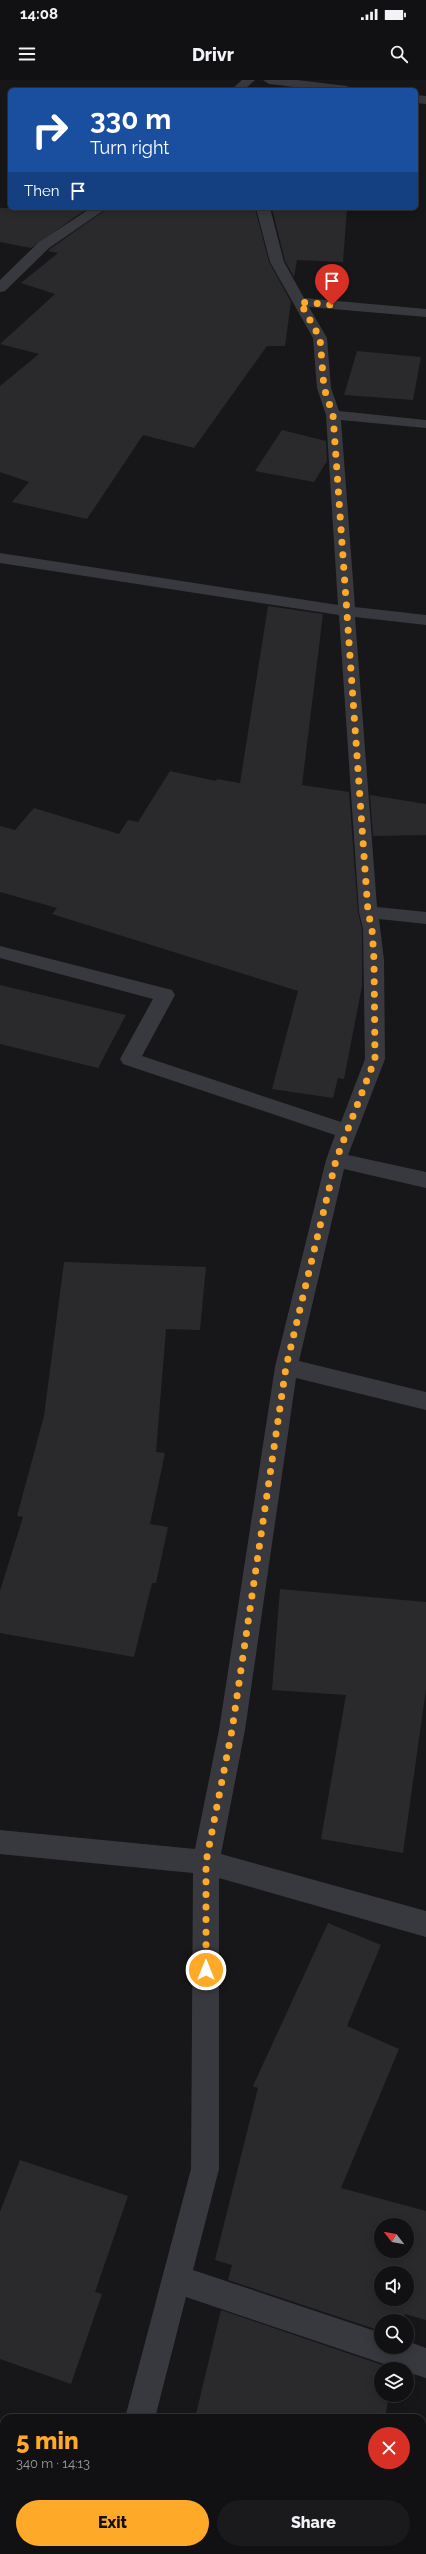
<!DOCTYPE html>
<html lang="en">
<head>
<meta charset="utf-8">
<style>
	body { margin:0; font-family:Raleway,sans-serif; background:#1a1a1c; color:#f1f3f6; height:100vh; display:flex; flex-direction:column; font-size:15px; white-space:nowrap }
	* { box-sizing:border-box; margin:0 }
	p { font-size:13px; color:#9c9da0 }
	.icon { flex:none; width:22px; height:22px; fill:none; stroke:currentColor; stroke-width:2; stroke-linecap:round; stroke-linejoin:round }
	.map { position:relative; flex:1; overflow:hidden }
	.sheet { position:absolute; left:0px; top:2334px; width:426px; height:140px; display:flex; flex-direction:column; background:#111113; border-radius:12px 12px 0 0; box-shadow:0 2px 10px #0003,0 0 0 1px #303133 }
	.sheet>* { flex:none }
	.hud { position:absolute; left:8px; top:8px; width:410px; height:122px; border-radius:6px; box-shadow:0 2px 10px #0003,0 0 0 1px #303133; background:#1a4fa0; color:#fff; overflow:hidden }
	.needle { width:26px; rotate:301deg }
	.controls { position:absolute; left:374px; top:2138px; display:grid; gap:8px }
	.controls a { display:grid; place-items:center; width:40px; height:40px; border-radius:50%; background:#111113; box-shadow:0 2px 10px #0003,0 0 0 1px #303133; font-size:20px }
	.pin { position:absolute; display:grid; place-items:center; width:34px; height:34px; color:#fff; margin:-41px -17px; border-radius:50% 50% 50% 0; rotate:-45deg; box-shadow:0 0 4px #0007 }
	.pin .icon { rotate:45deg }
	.me { position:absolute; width:44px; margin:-22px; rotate:0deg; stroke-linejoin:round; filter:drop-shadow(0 0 3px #0008) }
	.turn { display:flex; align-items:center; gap:14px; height:84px; padding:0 16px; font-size:18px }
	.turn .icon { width:52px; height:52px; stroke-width:2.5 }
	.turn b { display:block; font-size:28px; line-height:34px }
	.then { display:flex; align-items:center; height:38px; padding:0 16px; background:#0003; gap:8px; font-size:15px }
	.round { display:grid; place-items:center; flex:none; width:42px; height:42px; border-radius:21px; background:#1a1a1c }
	.overview { display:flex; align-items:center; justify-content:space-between; height:68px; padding:0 16px }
	h1 { font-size:24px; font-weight:800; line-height:30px; color:#ffa929 }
	.primary-button { display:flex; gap:8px; margin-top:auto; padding:8px 16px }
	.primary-button a { flex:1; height:46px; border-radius:24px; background:#ffa929; color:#111; font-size:16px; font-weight:800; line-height:46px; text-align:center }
	.primary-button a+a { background:#1a1a1c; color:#f1f3f6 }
	.status { display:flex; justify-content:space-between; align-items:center; height:28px; padding:0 20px; background:#111113; direction:ltr }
	.status svg { height:11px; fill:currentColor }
	header { display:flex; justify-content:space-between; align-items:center; height:52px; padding:0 16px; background:#111113; font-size:18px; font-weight:800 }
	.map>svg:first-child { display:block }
</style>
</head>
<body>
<div class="status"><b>14:08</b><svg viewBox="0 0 49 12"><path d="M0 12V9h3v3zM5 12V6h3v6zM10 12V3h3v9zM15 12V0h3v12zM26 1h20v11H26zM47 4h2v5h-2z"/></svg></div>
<header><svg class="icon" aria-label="menu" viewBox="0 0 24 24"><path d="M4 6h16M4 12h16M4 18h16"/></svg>Drivr<svg class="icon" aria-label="search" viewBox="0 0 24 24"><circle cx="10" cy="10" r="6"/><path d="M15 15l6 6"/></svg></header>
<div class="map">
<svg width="426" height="2474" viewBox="0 0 426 2474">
	<rect width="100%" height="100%" fill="#171719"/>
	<g fill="#2a2a2d" fill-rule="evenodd">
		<polygon points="0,128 88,128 31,168 0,162"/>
		<polygon points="108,128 255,128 269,182 291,222 285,266 267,266 194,368 143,355 87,439 12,422 29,402 0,392 0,306 39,274 0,264 55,214 21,203 58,173 48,171 50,169"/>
		<polygon points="272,128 347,128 343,182 297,180 294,197 285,181"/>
		<polygon points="357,271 421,277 413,320 344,315"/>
		<polygon points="282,350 326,361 327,381 314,402 255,391"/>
		<polygon points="268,526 323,534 302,705 349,712 358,832 362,849 362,906 344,999 338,998 333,1018 272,1009 298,911 52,834 57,828 0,812 0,746 15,750 34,728 119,754 128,740 138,742 170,691 216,701 217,699 240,703"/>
		<polygon points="370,715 426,724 426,755 373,756"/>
		<polygon points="0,905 126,935 98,988 0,964"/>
		<polygon points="64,1182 206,1187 200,1250 166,1249 156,1372 165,1373 150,1444 168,1447 156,1503 152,1503 134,1577 0,1553 0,1511 23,1437 17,1436 44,1336"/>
		<polygon points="280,1509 426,1522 426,1609 403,1773 321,1759 346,1615 272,1610"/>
		<path d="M328 1843 381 1865 347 1946 399 1969 341 2108 426 2131V2240L405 2234 403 2241H381V2251L228 2200 232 2185 215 2180 258 2008 253 2006ZM381 2145H407V2171H381ZM381 2193H407V2219H381Z"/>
		<polygon points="20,2080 128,2116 95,2212 102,2214 71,2304 0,2279 0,2132"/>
		<polygon points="221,2230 394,2289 381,2289 381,2315 389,2315 385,2338 195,2338"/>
	</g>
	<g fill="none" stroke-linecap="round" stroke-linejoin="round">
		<g fill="#38393f" fill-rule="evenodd">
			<polygon points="242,0 255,0 244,10 231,10"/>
			<polygon points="263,0 297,0 347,6 353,10 318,10 269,4"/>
			<polygon points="416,15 426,16 426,24 416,23"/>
			<polygon points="91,128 107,128 49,168 5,211 0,212 0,200 39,162"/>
			<polygon points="256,128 270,128 284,182 304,218 426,229 426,237 309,227 327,258 331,308 339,331 426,340 426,348 341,340 355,527 426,535 426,545 355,537 377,827 426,832 426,844 379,839 384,880 385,979 348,1075 426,1092 426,1108 344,1089 299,1281 426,1312 426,1330 296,1298 245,1650 221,1774 426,1831 426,1857 219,1798 219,2089 193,2190 381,2253 381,2267 407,2267 407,2261 426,2268 426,2298 407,2292 407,2289 399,2289 186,2217 155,2338 125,2338 191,2089 193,1793 0,1774 0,1750 195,1769 219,1650 275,1287 326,1080 335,1055 123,984 120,979 153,919 0,878 0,866 172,910 175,915 142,976 341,1042 365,979 363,849 359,832 339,535 0,483 0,473 338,525 326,335 317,308 313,258 270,182"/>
			<polygon points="104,2470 136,2470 137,2474 105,2474"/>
		</g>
	</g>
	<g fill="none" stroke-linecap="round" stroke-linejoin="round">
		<polyline stroke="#ffa929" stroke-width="7" stroke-dasharray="0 12.6" points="206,1890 206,1782 232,1650 286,1287 336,1080 375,979 374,880 372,849 368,832 333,335 324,308 320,258 300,222 332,225"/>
	</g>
</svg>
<div class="controls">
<a><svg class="needle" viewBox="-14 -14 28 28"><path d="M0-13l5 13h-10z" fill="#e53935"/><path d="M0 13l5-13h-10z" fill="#9c9da0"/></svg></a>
<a><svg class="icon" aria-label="sound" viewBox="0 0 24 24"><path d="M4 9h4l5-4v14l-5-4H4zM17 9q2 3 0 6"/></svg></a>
<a><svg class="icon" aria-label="search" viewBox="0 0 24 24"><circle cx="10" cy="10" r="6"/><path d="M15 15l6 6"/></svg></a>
<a><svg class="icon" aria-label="layers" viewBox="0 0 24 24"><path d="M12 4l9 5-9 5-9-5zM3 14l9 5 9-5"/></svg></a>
</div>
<div class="pin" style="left:332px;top:225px;background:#d93025"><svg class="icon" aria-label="arrive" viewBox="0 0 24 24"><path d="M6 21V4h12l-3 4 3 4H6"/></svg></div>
<svg class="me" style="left:206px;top:1890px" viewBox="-20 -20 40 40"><circle r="17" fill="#ffa929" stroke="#fff" stroke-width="3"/><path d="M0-11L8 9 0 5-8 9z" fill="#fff"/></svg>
<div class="hud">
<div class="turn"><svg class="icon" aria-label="right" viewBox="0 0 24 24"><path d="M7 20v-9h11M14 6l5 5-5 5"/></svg><div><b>330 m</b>Turn right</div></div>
<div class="then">Then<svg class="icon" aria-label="arrive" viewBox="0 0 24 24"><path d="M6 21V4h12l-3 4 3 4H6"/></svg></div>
</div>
<section class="sheet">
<div class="overview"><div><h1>5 min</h1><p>340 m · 14:13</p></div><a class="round" style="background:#d93025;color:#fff"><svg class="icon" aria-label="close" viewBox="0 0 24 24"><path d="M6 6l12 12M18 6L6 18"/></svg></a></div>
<div class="primary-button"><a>Exit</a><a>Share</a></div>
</section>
</div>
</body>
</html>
